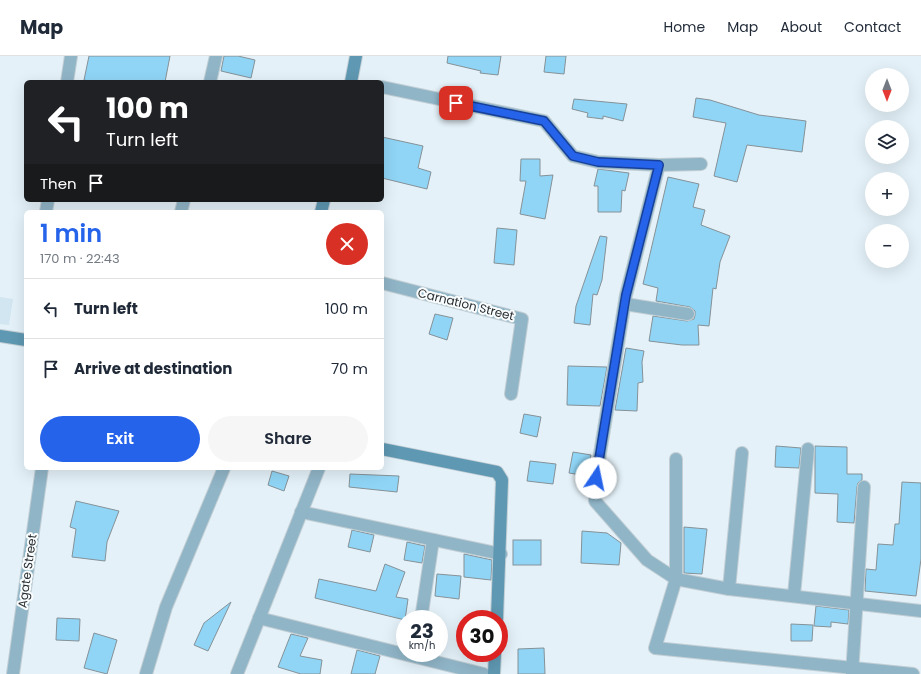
<!DOCTYPE html>
<html lang="en">
<head>
<meta charset="utf-8">
<style>
	body { margin:0; font-family:Poppins,sans-serif; background:#f6f6f7; color:#1f2937; height:100vh; display:flex; flex-direction:column; font-size:15px; white-space:nowrap }
	* { box-sizing:border-box; margin:0 }
	p { font-size:13px; color:#747a83 }
	.icon { flex:none; width:22px; height:22px; fill:none; stroke:currentColor; stroke-width:2; stroke-linecap:round; stroke-linejoin:round }
	.map { position:relative; flex:1; overflow:hidden }
	.drawer { position:absolute; left:24px; top:154px; width:360px; height:260px; display:flex; flex-direction:column; background:#fff; border-radius:6px; box-shadow:0 4px 16px #0002 }
	.drawer>* { flex:none }
	.top-card { position:absolute; left:24px; top:24px; width:360px; height:122px; border-radius:6px; box-shadow:0 4px 16px #0002; background:#202124; color:#fff; overflow:hidden }
	.needle { width:26px; rotate:180deg }
	.fabs { position:absolute; left:865px; top:12px; display:grid; gap:8px }
	.fabs a { display:grid; place-items:center; width:44px; height:44px; border-radius:50%; background:#fff; box-shadow:0 4px 16px #0002; font-size:20px }
	.speed { position:absolute; left:396px; top:554px; display:flex; gap:8px; font-size:20px; font-weight:700; text-align:center }
	.speed>* { display:grid; place-content:center; width:52px; height:52px; border-radius:50%; background:#fff; box-shadow:0 4px 16px #0002; line-height:1 }
	.speed small { font-size:10px; font-weight:400 }
	.speed .limit { border:6px solid #d22; background:#fff; color:#111 }
	.pin { position:absolute; display:grid; place-items:center; width:34px; height:34px; color:#fff; margin:-17px; border-radius:8px; box-shadow:0 2px 6px #0006 }
	.me { position:absolute; width:44px; margin:-22px; rotate:11deg; stroke-linejoin:round; filter:drop-shadow(0 0 3px #0008) }
	.turn { display:flex; align-items:center; gap:14px; height:84px; padding:0 16px; font-size:18px }
	.turn .icon { width:52px; height:52px; stroke-width:2.5 }
	.turn b { display:block; font-size:28px; line-height:34px }
	.then { display:flex; align-items:center; height:38px; padding:0 16px; background:#0003; gap:8px; font-size:15px }
	.round { display:grid; place-items:center; flex:none; width:42px; height:42px; border-radius:21px; background:#f6f6f7 }
	.head { display:flex; align-items:center; justify-content:space-between; height:68px; padding:0 16px }
	h1 { font-size:24px; font-weight:600; line-height:30px; color:#2563eb }
	.button { display:flex; gap:8px; margin-top:auto; padding:8px 16px }
	.button a { flex:1; height:46px; border-radius:24px; background:#2563eb; color:#fff; font-size:16px; font-weight:600; line-height:46px; text-align:center }
	.button a+a { background:#f6f6f7; color:#1f2937 }
	ul { padding:0; list-style:none }
	li { display:flex; align-items:center; gap:12px; height:60px; padding:0 16px; border-top:1px solid #e0e1e3 }
	li div { flex:1 }
	li b { display:block; font-size:15px }
	li em { font-style:normal }
	header { display:flex; align-items:center; gap:24px; box-sizing:border-box; height:56px; padding:0 20px; background:#fff; border-bottom:1px solid #e0e1e3 }
	header strong { font-size:19px }
	nav { display:flex; gap:22px; margin-inline-start:auto; font-size:14px }
	.map>svg:first-child { display:block }
</style>
</head>
<body>
<header>
<strong>Map</strong>
<nav><a>Home</a><a>Map</a><a>About</a><a>Contact</a></nav>
</header>
<div class="map">
<svg width="921" height="618" viewBox="0 0 921 618">
	<rect width="100%" height="100%" fill="#e4f1f8"/>
	<polygon fill="#d1e6f1" points="0,241 13,243 9,269 0,268"/>
	<g fill="#90d5f6" stroke="#859298">
		<polygon points="89,0 170,0 165,26 93,26 84,24"/>
		<polygon points="224,0 238,0 255,4 251,22 221,15"/>
		<polygon points="448,0 501,0 498,19 480,17 481,15 447,7"/>
		<polygon points="546,0 566,0 564,18 544,16"/>
		<polygon points="696,42 710,44 759,59 806,65 802,96 747,89 737,126 714,120 726,67 693,61"/>
		<polygon points="574,43 627,48 623,65 603,60 603,63 587,61 588,57 572,53"/>
		<polygon points="382,81 423,90 418,112 431,116 427,133 382,122"/>
		<polygon points="521,103 540,103 540,120 553,119 545,163 520,158 526,125 520,125"/>
		<polygon points="598,113 629,117 625,135 622,134 621,156 598,156 598,130 594,130"/>
		<polygon points="668,121 699,128 693,151 705,154 701,169 730,180 720,206 716,233 713,232 709,270 698,269 699,289 682,289 649,285 653,260 687,265 694,263 695,259 695,255 690,251 656,245 658,232 643,228"/>
		<polygon points="497,172 517,174 514,209 494,207"/>
		<polygon points="600,180 607,181 602,224 597,239 593,238 590,269 574,267 576,250"/>
		<polygon points="435,258 453,262 447,284 429,278"/>
		<polygon points="626,292 644,295 642,306 643,326 638,327 637,355 615,354"/>
		<polygon points="568,310 607,311 600,350 567,349"/>
		<polygon points="524,358 541,361 537,381 520,377"/>
		<polygon points="776,390 801,392 799,412 775,411"/>
		<polygon points="815,390 847,391 847,418 862,418 862,424 858,427 857,431 854,467 837,466 838,438 815,437"/>
		<polygon points="573,396 591,399 587,420 569,417"/>
		<polygon points="530,405 556,408 553,428 527,425"/>
		<polygon points="272,415 289,420 284,435 268,429"/>
		<polygon points="350,418 399,420 397,436 349,431"/>
		<polygon points="902,426 921,427 921,503 916,540 865,535 866,513 876,514 878,488 893,489 895,468 899,468"/>
		<polygon points="76,445 119,455 107,486 105,505 72,501 76,473 70,471"/>
		<polygon points="684,471 707,473 702,518 684,517"/>
		<polygon points="352,474 374,479 370,496 348,491"/>
		<polygon points="582,475 607,477 621,487 619,509 581,507"/>
		<rect x="513" y="484" width="28" height="25"/>
		<polygon points="407,486 425,490 422,507 404,504"/>
		<polygon points="464,498 492,504 491,524 464,521"/>
		<polygon points="385,508 405,516 396,541 408,543 405,564 315,542 319,523 376,535"/>
		<polygon points="437,518 461,520 459,543 435,540"/>
		<polygon points="231,546 208,595 194,589 204,567"/>
		<polygon points="816,550 849,554 848,568 831,566 831,571 814,570"/>
		<polygon points="57,562 80,563 79,585 56,584"/>
		<polygon points="791,568 813,569 812,585 791,585"/>
		<polygon points="94,577 117,584 107,618 84,612"/>
		<polygon points="291,578 308,582 300,600 322,604 320,618 301,618 278,611"/>
		<polygon points="544,592 545,618 518,618 518,593"/>
		<polygon points="357,594 380,600 375,618 351,618"/>
	</g>
	<g fill="none" stroke-linecap="round" stroke-linejoin="round">
		<defs>
			<g id="street">
				<polyline points="67,26 71,0"/>
				<polyline points="210,26 216,0"/>
				<polyline points="382,31 544,65 573,100 598,106 659,109 626,239 596,422 595,445 647,504 676,523 729,533 921,555"/>
				<polyline points="659,109 701,108"/>
				<polyline points="46,156 48,144"/>
				<polyline points="181,156 184,144"/>
				<polyline points="382,227 522,263 511,338"/>
				<polyline points="625,248 688,258"/>
				<polyline points="676,403 676,523 655,592 913,618"/>
				<polyline points="301,456 501,498"/>
				<polyline points="729,533 742,397"/>
				<polyline points="794,539 808,393"/>
				<polyline points="259,562 484,618"/>
				<polyline points="421,563 433,484"/>
				<polyline points="13,618 42,412"/>
				<polyline points="146,618 166,551 224,412"/>
				<polyline points="237,618 319,412"/>
				<polyline points="852,618 864,431"/>
			</g>
			<g id="secondary">
				<polyline points="351,26 356,0"/>
				<polyline points="321,156 324,144"/>
				<polyline points="0,280 26,284"/>
				<polyline points="382,393 497,416 502,424 497,563"/>
				<polyline points="494,618 495,597"/>
			</g>
		</defs>
		<use href="#street" stroke="#c2ced4" stroke-width="14"/>
		<use href="#secondary" stroke="#c2ced4" stroke-width="14"/>
		<use href="#street" stroke="#90b5c7" stroke-width="12"/>
		<use href="#secondary" stroke="#5f98b2" stroke-width="12"/>
	</g>
	<g fill="none" stroke-linecap="round" stroke-linejoin="round">
		<defs>
			<polyline id="route" points="456,47 544,65 573,100 598,106 659,109 626,239 596,422"/>
		</defs>
		<use href="#route" stroke="#184099" stroke-width="10"/>
		<use href="#route" stroke="#2563eb" stroke-width="7"/>
	</g>
	<g text-anchor="middle" dominant-baseline="central" stroke-width="4" stroke-linejoin="round" paint-order="stroke">
		<g font-size="12" fill="#282d30" stroke="#fafdfe">
			<text transform="translate(466 248) rotate(14)">Carnation Street</text>
			<text transform="translate(27 515) rotate(-82)">Agate Street</text>
		</g>
	</g>
</svg>
<div class="fabs">
<a><svg class="needle" viewBox="-14 -14 28 28"><path d="M0-13l5 13h-10z" fill="#e53935"/><path d="M0 13l5-13h-10z" fill="#747a83"/></svg></a>
<a><svg class="icon" aria-label="layers" viewBox="0 0 24 24"><path d="M12 4l9 5-9 5-9-5zM3 14l9 5 9-5"/></svg></a>
<a>+</a>
<a>−</a>
</div>
<div class="speed"><div>23<small>km/h</small></div><div class="limit">30</div></div>
<div class="pin" style="left:456px;top:47px;background:#d93025"><svg class="icon" aria-label="arrive" viewBox="0 0 24 24"><path d="M6 21V4h12l-3 4 3 4H6"/></svg></div>
<svg class="me" style="left:596px;top:422px" viewBox="-20 -20 40 40"><circle r="19" fill="#fff"/><path d="M0-13L10 11 0 6-10 11z" fill="#2563eb"/></svg>
<div class="top-card">
<div class="turn"><svg class="icon" aria-label="left" viewBox="0 0 24 24"><path d="M17 20v-9H6M10 6l-5 5 5 5"/></svg><div><b>100 m</b>Turn left</div></div>
<div class="then">Then<svg class="icon" aria-label="arrive" viewBox="0 0 24 24"><path d="M6 21V4h12l-3 4 3 4H6"/></svg></div>
</div>
<section class="drawer">
<div class="head"><div><h1>1 min</h1><p>170 m · 22:43</p></div><a class="round" style="background:#d93025;color:#fff"><svg class="icon" aria-label="close" viewBox="0 0 24 24"><path d="M6 6l12 12M18 6L6 18"/></svg></a></div>
<ul>
<li><svg class="icon" aria-label="left" viewBox="0 0 24 24"><path d="M17 20v-9H6M10 6l-5 5 5 5"/></svg><div><b>Turn left</b></div><em>100 m</em></li>
<li><svg class="icon" aria-label="arrive" viewBox="0 0 24 24"><path d="M6 21V4h12l-3 4 3 4H6"/></svg><div><b>Arrive at destination</b></div><em>70 m</em></li>
</ul>
<div class="button"><a>Exit</a><a>Share</a></div>
</section>
</div>
</body>
</html>
